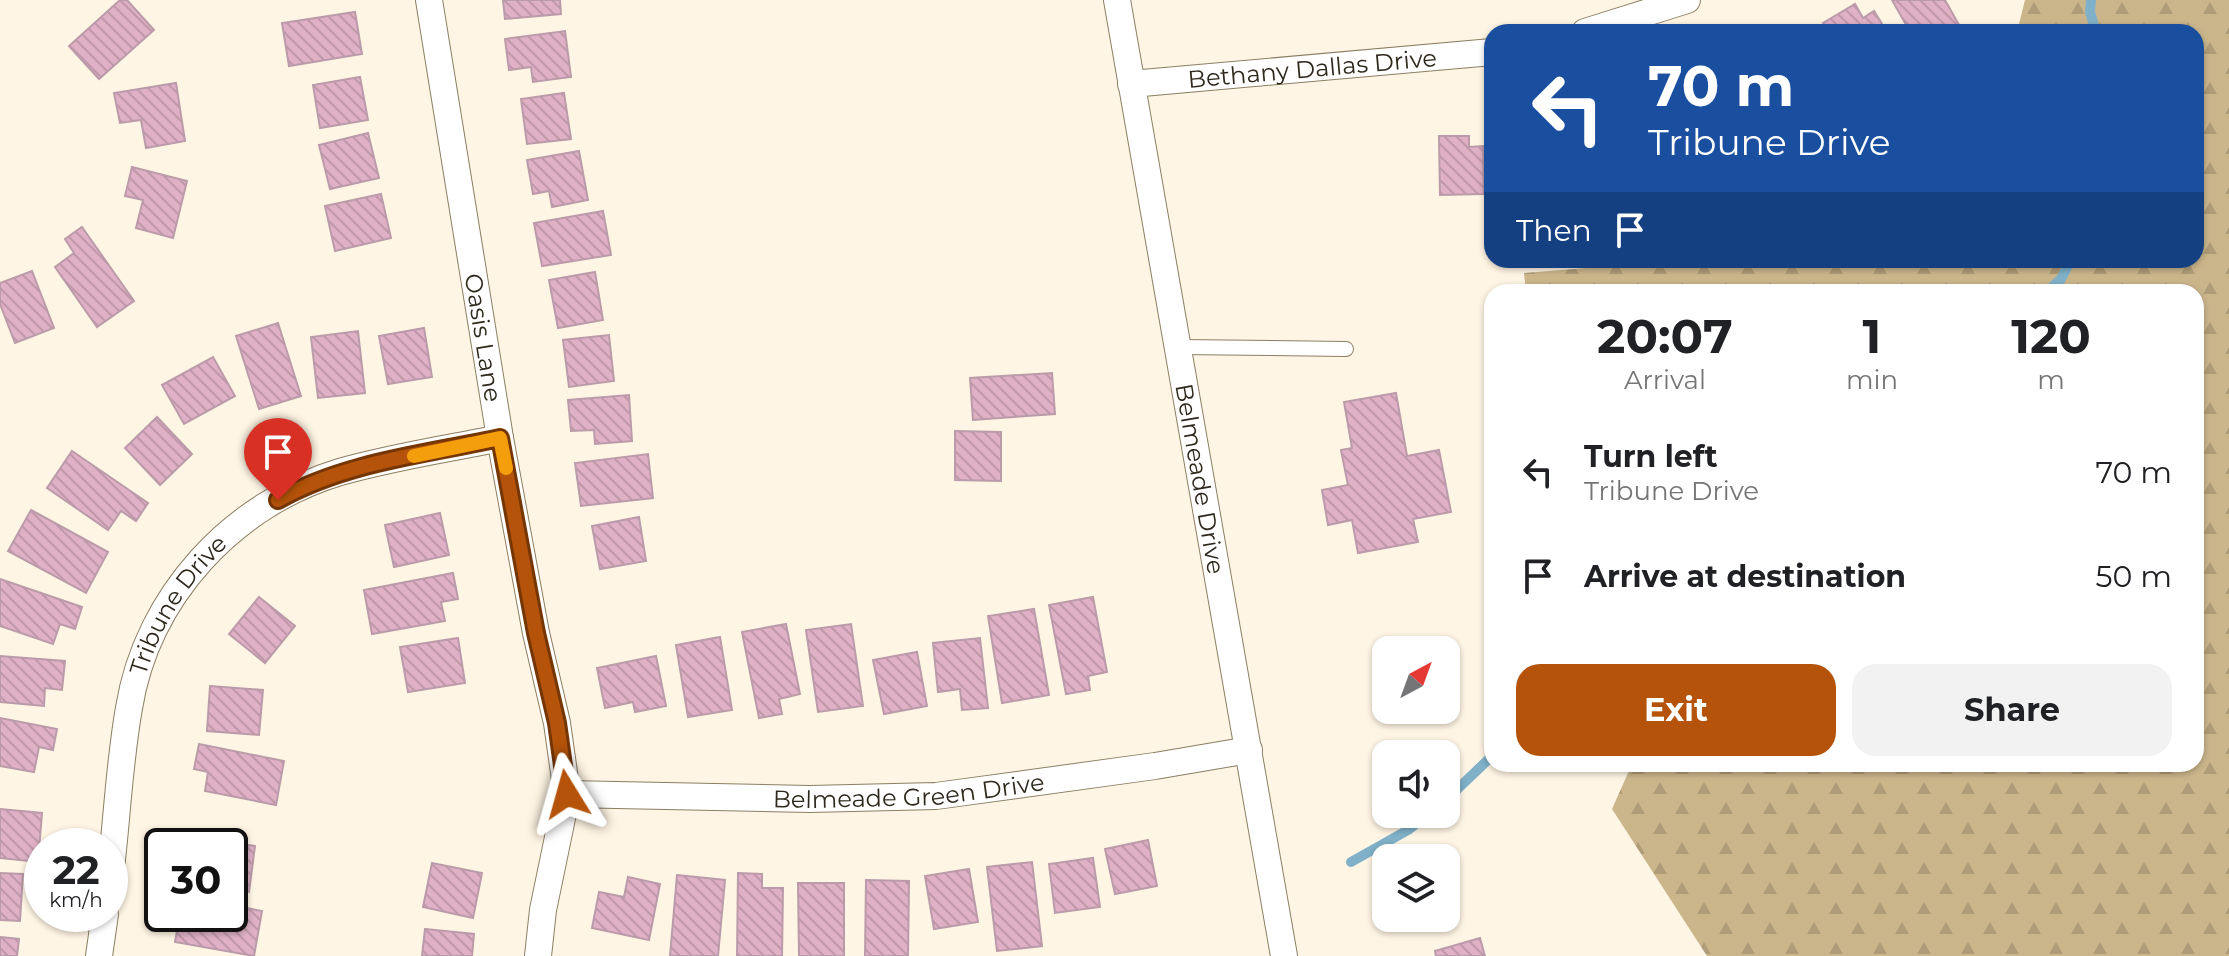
<!DOCTYPE html>
<html lang="en">
<head>
<meta charset="utf-8">
<style>
	body { margin:0; font-family:Montserrat,sans-serif; background:#f2f2f2; color:#202124; height:100vh; display:flex; flex-direction:column; font-size:30px; white-space:nowrap }
	* { box-sizing:border-box; margin:0 }
	p { font-size:26px; color:#757577 }
	.icon { flex:none; width:44px; height:44px; fill:none; stroke:currentColor; stroke-width:2; stroke-linecap:round; stroke-linejoin:round }
	.map { position:relative; flex:1; overflow:hidden }
	.details { position:absolute; left:1484px; top:284px; width:720px; height:488px; display:flex; flex-direction:column; background:#fff; border-radius:24px; box-shadow:0 2px 6px #0004 }
	.details>* { flex:none }
	.guide { position:absolute; left:1484px; top:24px; width:720px; height:244px; border-radius:24px; box-shadow:0 2px 6px #0004; background:#1a4fa0; color:#fff; overflow:hidden }
	.needle { width:52px; rotate:41deg }
	.tools { position:absolute; left:1372px; top:636px; display:grid; gap:16px }
	.tools a { display:grid; place-items:center; width:88px; height:88px; border-radius:16px; background:#fff; box-shadow:0 2px 6px #0004; font-size:40px }
	.speed { position:absolute; left:24px; top:828px; display:flex; gap:16px; font-size:40px; font-weight:700; text-align:center }
	.speed>* { display:grid; place-content:center; width:104px; height:104px; border-radius:50%; background:#fff; box-shadow:0 2px 6px #0004; line-height:1 }
	.speed small { font-size:20px; font-weight:400 }
	.speed .limit { border:4px solid #111; border-radius:12px; background:#fff; color:#111 }
	.pin { position:absolute; display:grid; place-items:center; width:68px; height:68px; color:#fff; margin:-82px -34px; border-radius:50% 50% 50% 0; rotate:-45deg; box-shadow:0 0 8px #0007 }
	.pin .icon { rotate:45deg }
	.me { position:absolute; width:88px; margin:-44px; rotate:352deg; stroke-linejoin:round; filter:drop-shadow(0 0 6px #0008) }
	.turn { display:flex; align-items:center; gap:28px; height:168px; padding:0 32px; font-size:36px }
	.turn .icon { width:104px; height:104px; stroke-width:2.5 }
	.turn b { display:block; font-size:56px; line-height:68px }
	.then { display:flex; align-items:center; height:76px; padding:0 32px; background:#0003; gap:16px; font-size:30px }
	.eta { display:flex; justify-content:space-evenly; align-items:center; height:136px; text-align:center }
	.eta b { font-size:48px; font-weight:700; line-height:56px }
	.button { display:flex; gap:16px; margin-top:auto; padding:16px 32px }
	.button a { flex:1; height:92px; border-radius:24px; background:#b45309; color:#fff; font-size:32px; font-weight:700; line-height:92px; text-align:center }
	.button a+a { background:#f2f2f2; color:#202124 }
	ul { padding:0; list-style:none }
	li { display:flex; align-items:center; gap:24px; height:104px; padding:0 32px }
	li div { flex:1 }
	li b { display:block; font-size:30px }
	li em { font-style:normal }
	.map>svg:first-child { display:block }
</style>
</head>
<body>
<div class="map">
<svg width="2229" height="956" viewBox="0 0 2229 956">
	<defs>
		<pattern id="forest-firs" width="22" height="20" patternUnits="userSpaceOnUse" patternTransform="scale(2)"><rect width="22" height="20" fill="#cbb68c"/><path d="M5 1l3.5 6h-7zM16 11l3.5 6h-7z" fill="#af9c78"/></pattern>
		<pattern id="building-back-hatch" width="6" height="6" patternUnits="userSpaceOnUse" patternTransform="scale(2)"><rect width="6" height="6" fill="#e0b1c6"/><path d="M-1 5l2 2M0 0l6 6M5-1l2 2" fill="none" stroke="#c098aa"/></pattern>
	</defs>
	<rect width="100%" height="100%" fill="#fff5e4"/>
	<polygon fill="url(#forest-firs)" points="2025,0 2229,0 2229,956 1707,956 1612,809 1632,764 2196,764 2196,292 1526,292 1524,273 1636,264 1647,260 2196,260 2196,32 2017,32"/>
	<g fill="none" stroke-linecap="round" stroke-linejoin="round">
		<g stroke="#80b1c8" stroke-width="10">
			<polyline points="2091,0 2090,12 2096,32"/>
			<polyline points="2047,292 2061,279 2071,260"/>
			<polyline points="1446,800 1492,756"/>
			<polyline points="1351,862 1408,830 1428,814"/>
		</g>
	</g>
	<g fill="url(#building-back-hatch)" stroke="#bb9ba9" stroke-width="2">
		<polygon points="120,0 127,0 154,30 99,79 69,46"/>
		<polygon points="503,0 560,0 561,14 505,19"/>
		<polygon points="1892,0 1945,0 1963,32 1910,32"/>
		<polygon points="1855,4 1863,18 1874,11 1887,32 1829,32 1823,23"/>
		<polygon points="355,12 362,54 289,66 282,23"/>
		<polygon points="565,31 571,77 533,82 531,67 509,70 505,39"/>
		<polygon points="360,77 368,120 320,128 313,85"/>
		<polygon points="176,83 185,141 146,148 141,120 120,123 114,93"/>
		<polygon points="564,93 571,139 527,144 521,99"/>
		<polygon points="368,133 379,178 330,189 319,145"/>
		<polygon points="1439,136 1469,136 1469,147 1483,146 1484,194 1440,195"/>
		<polygon points="579,151 588,200 552,207 549,191 533,194 527,160"/>
		<polygon points="132,167 187,181 173,238 136,228 143,200 125,196"/>
		<polygon points="381,194 391,238 335,251 325,206"/>
		<polygon points="603,211 611,255 542,266 534,223"/>
		<polygon points="82,227 134,301 97,327 55,267 74,253 65,239"/>
		<polygon points="32,271 54,328 15,343 0,304 0,283"/>
		<polygon points="595,272 603,320 558,328 549,280"/>
		<polygon points="278,323 301,396 259,409 236,336"/>
		<polygon points="424,328 432,377 388,384 379,336"/>
		<polygon points="358,331 365,393 318,398 311,337"/>
		<polygon points="609,335 614,381 569,387 563,340"/>
		<polygon points="213,357 235,396 184,424 162,385"/>
		<polygon points="1052,373 1055,414 973,420 970,378"/>
		<polygon points="1396,393 1407,456 1439,450 1451,512 1413,519 1418,542 1358,553 1352,520 1328,525 1322,490 1348,485 1341,450 1352,448 1344,402"/>
		<polygon points="629,395 632,441 595,444 594,430 571,431 568,400"/>
		<polygon points="157,417 192,454 160,485 125,448"/>
		<polygon points="955,431 1001,432 1001,481 955,480"/>
		<polygon points="72,451 148,503 136,521 121,511 108,530 47,488"/>
		<polygon points="648,454 653,498 581,506 575,463"/>
		<polygon points="31,510 108,552 86,593 8,551"/>
		<polygon points="440,513 449,555 394,567 385,525"/>
		<polygon points="639,517 646,561 600,569 592,526"/>
		<polygon points="453,573 458,599 441,602 445,621 372,634 364,590"/>
		<polygon points="0,579 82,607 75,629 60,624 53,644 0,626"/>
		<polygon points="259,597 295,626 265,663 229,634"/>
		<polygon points="1093,597 1107,672 1088,676 1090,690 1066,694 1049,605"/>
		<polygon points="1034,609 1049,695 1002,703 988,616"/>
		<polygon points="786,624 800,694 779,699 782,714 759,718 742,632"/>
		<polygon points="851,624 863,706 818,712 806,630"/>
		<polygon points="720,637 732,710 688,717 676,645"/>
		<polygon points="458,638 465,683 408,692 400,647"/>
		<polygon points="980,638 988,708 962,710 960,689 938,692 933,643"/>
		<polygon points="917,652 927,706 884,714 873,660"/>
		<polygon points="0,656 65,661 62,690 45,688 44,706 0,702"/>
		<polygon points="656,656 666,706 635,712 633,702 605,708 597,668"/>
		<polygon points="210,686 263,690 259,735 207,731"/>
		<polygon points="0,718 57,729 53,750 39,747 34,772 0,766"/>
		<polygon points="199,744 284,761 276,805 205,791 208,772 194,769"/>
		<polygon points="0,809 42,813 38,862 0,858"/>
		<polygon points="182,837 255,846 249,892 230,890 230,846 180,846"/>
		<polygon points="1148,840 1157,886 1115,894 1105,849"/>
		<polygon points="1093,858 1100,907 1055,913 1049,864"/>
		<polygon points="1032,862 1042,946 997,951 987,867"/>
		<polygon points="432,863 482,873 473,918 423,907"/>
		<polygon points="969,869 978,922 934,929 925,876"/>
		<polygon points="0,873 23,874 20,921 0,920"/>
		<polygon points="738,873 762,874 762,888 783,888 782,956 737,956"/>
		<polygon points="677,875 725,880 718,956 670,956"/>
		<polygon points="628,877 660,884 649,940 592,928 599,892 624,897"/>
		<polygon points="866,880 909,881 908,956 865,956"/>
		<polygon points="798,883 844,883 844,956 799,956"/>
		<polygon points="230,905 262,911 254,956 175,942 180,914 230,914"/>
		<polygon points="425,929 474,934 472,956 422,956"/>
		<polygon points="0,937 19,939 17,956 0,956"/>
		<polygon points="1480,938 1485,956 1436,956 1435,951"/>
	</g>
	<g fill="none" stroke-linecap="round" stroke-linejoin="round">
		<defs>
			<polyline id="lane" points="1178,347 1346,349"/>
			<g id="street">
				<path id="s1" d="M429 0 500 438 536 633 557 723 567 794 543 910 538 956"/>
				<path id="s2" d="M1117 0 1284 956"/>
				<polyline points="1585,32 1687,0"/>
				<path id="s3" d="M1131 84 1492 52"/>
				<path id="s4" d="M567 794 810 799 936 796 1155 766 1249 750"/>
				<path id="s5" d="M110 877C117 821 119 764 129 708 147 597 232 504 340 472 392 457 447 449 500 438"/>
				<polyline points="99,956 105,914"/>
			</g>
		</defs>
		<use href="#lane" stroke="#8c7e63" stroke-width="16"/>
		<use href="#street" stroke="#8c7e63" stroke-width="28"/>
		<use href="#lane" stroke="#fff" stroke-width="14"/>
		<use href="#street" stroke="#fff" stroke-width="26"/>
	</g>
	<g fill="none" stroke-linecap="round" stroke-linejoin="round">
		<defs>
			<path id="route" d="M278 500C345 462 426 454 500 438L536 633 557 723 567 794"/>
		</defs>
		<use href="#route" stroke="#753606" stroke-width="20"/>
		<use href="#route" stroke="#b45309" stroke-width="14"/>
		<polyline stroke="#f59e0b" stroke-width="14" points="414,456 500,438 506,468"/>
	</g>
	<g text-anchor="middle" dominant-baseline="central" stroke-width="6" stroke-linejoin="round" paint-order="stroke">
		<g font-size="24" fill="#2e281d" stroke="#fff">
			<text stroke="none"><textPath href="#s3" startOffset="182">Bethany Dallas Drive</textPath></text>
			<text stroke="none"><textPath href="#s1" startOffset="342">Oasis Lane</textPath></text>
			<text stroke="none"><textPath href="#s2" startOffset="486">Belmeade Drive</textPath></text>
			<text stroke="none"><textPath href="#s5" startOffset="286">Tribune Drive</textPath></text>
			<text stroke="none"><textPath href="#s4" startOffset="342">Belmeade Green Drive</textPath></text>
		</g>
	</g>
</svg>
<div class="tools">
<a><svg class="needle" viewBox="-14 -14 28 28"><path d="M0-13l5 13h-10z" fill="#e53935"/><path d="M0 13l5-13h-10z" fill="#757577"/></svg></a>
<a><svg class="icon" aria-label="sound" viewBox="0 0 24 24"><path d="M4 9h4l5-4v14l-5-4H4zM17 9q2 3 0 6"/></svg></a>
<a><svg class="icon" aria-label="layers" viewBox="0 0 24 24"><path d="M12 4l9 5-9 5-9-5zM3 14l9 5 9-5"/></svg></a>
</div>
<div class="speed"><div>22<small>km/h</small></div><div class="limit">30</div></div>
<div class="pin" style="left:278px;top:500px;background:#d93025"><svg class="icon" aria-label="arrive" viewBox="0 0 24 24"><path d="M6 21V4h12l-3 4 3 4H6"/></svg></div>
<svg class="me" style="left:567px;top:794px" viewBox="-20 -20 40 40"><path d="M0-17L14 15 0 8-14 15z" fill="#b45309" stroke="#fff" stroke-width="4"/></svg>
<div class="guide">
<div class="turn"><svg class="icon" aria-label="left" viewBox="0 0 24 24"><path d="M17 20v-9H6M10 6l-5 5 5 5"/></svg><div><b>70 m</b>Tribune Drive</div></div>
<div class="then">Then<svg class="icon" aria-label="arrive" viewBox="0 0 24 24"><path d="M6 21V4h12l-3 4 3 4H6"/></svg></div>
</div>
<section class="details">
<div class="eta">
<div><b>20:07</b><p>Arrival</p></div>
<div><b>1</b><p>min</p></div>
<div><b>120</b><p>m</p></div>
</div>
<ul>
<li><svg class="icon" aria-label="left" viewBox="0 0 24 24"><path d="M17 20v-9H6M10 6l-5 5 5 5"/></svg><div><b>Turn left</b><p>Tribune Drive</p></div><em>70 m</em></li>
<li><svg class="icon" aria-label="arrive" viewBox="0 0 24 24"><path d="M6 21V4h12l-3 4 3 4H6"/></svg><div><b>Arrive at destination</b></div><em>50 m</em></li>
</ul>
<div class="button"><a>Exit</a><a>Share</a></div>
</section>
</div>
</body>
</html>
